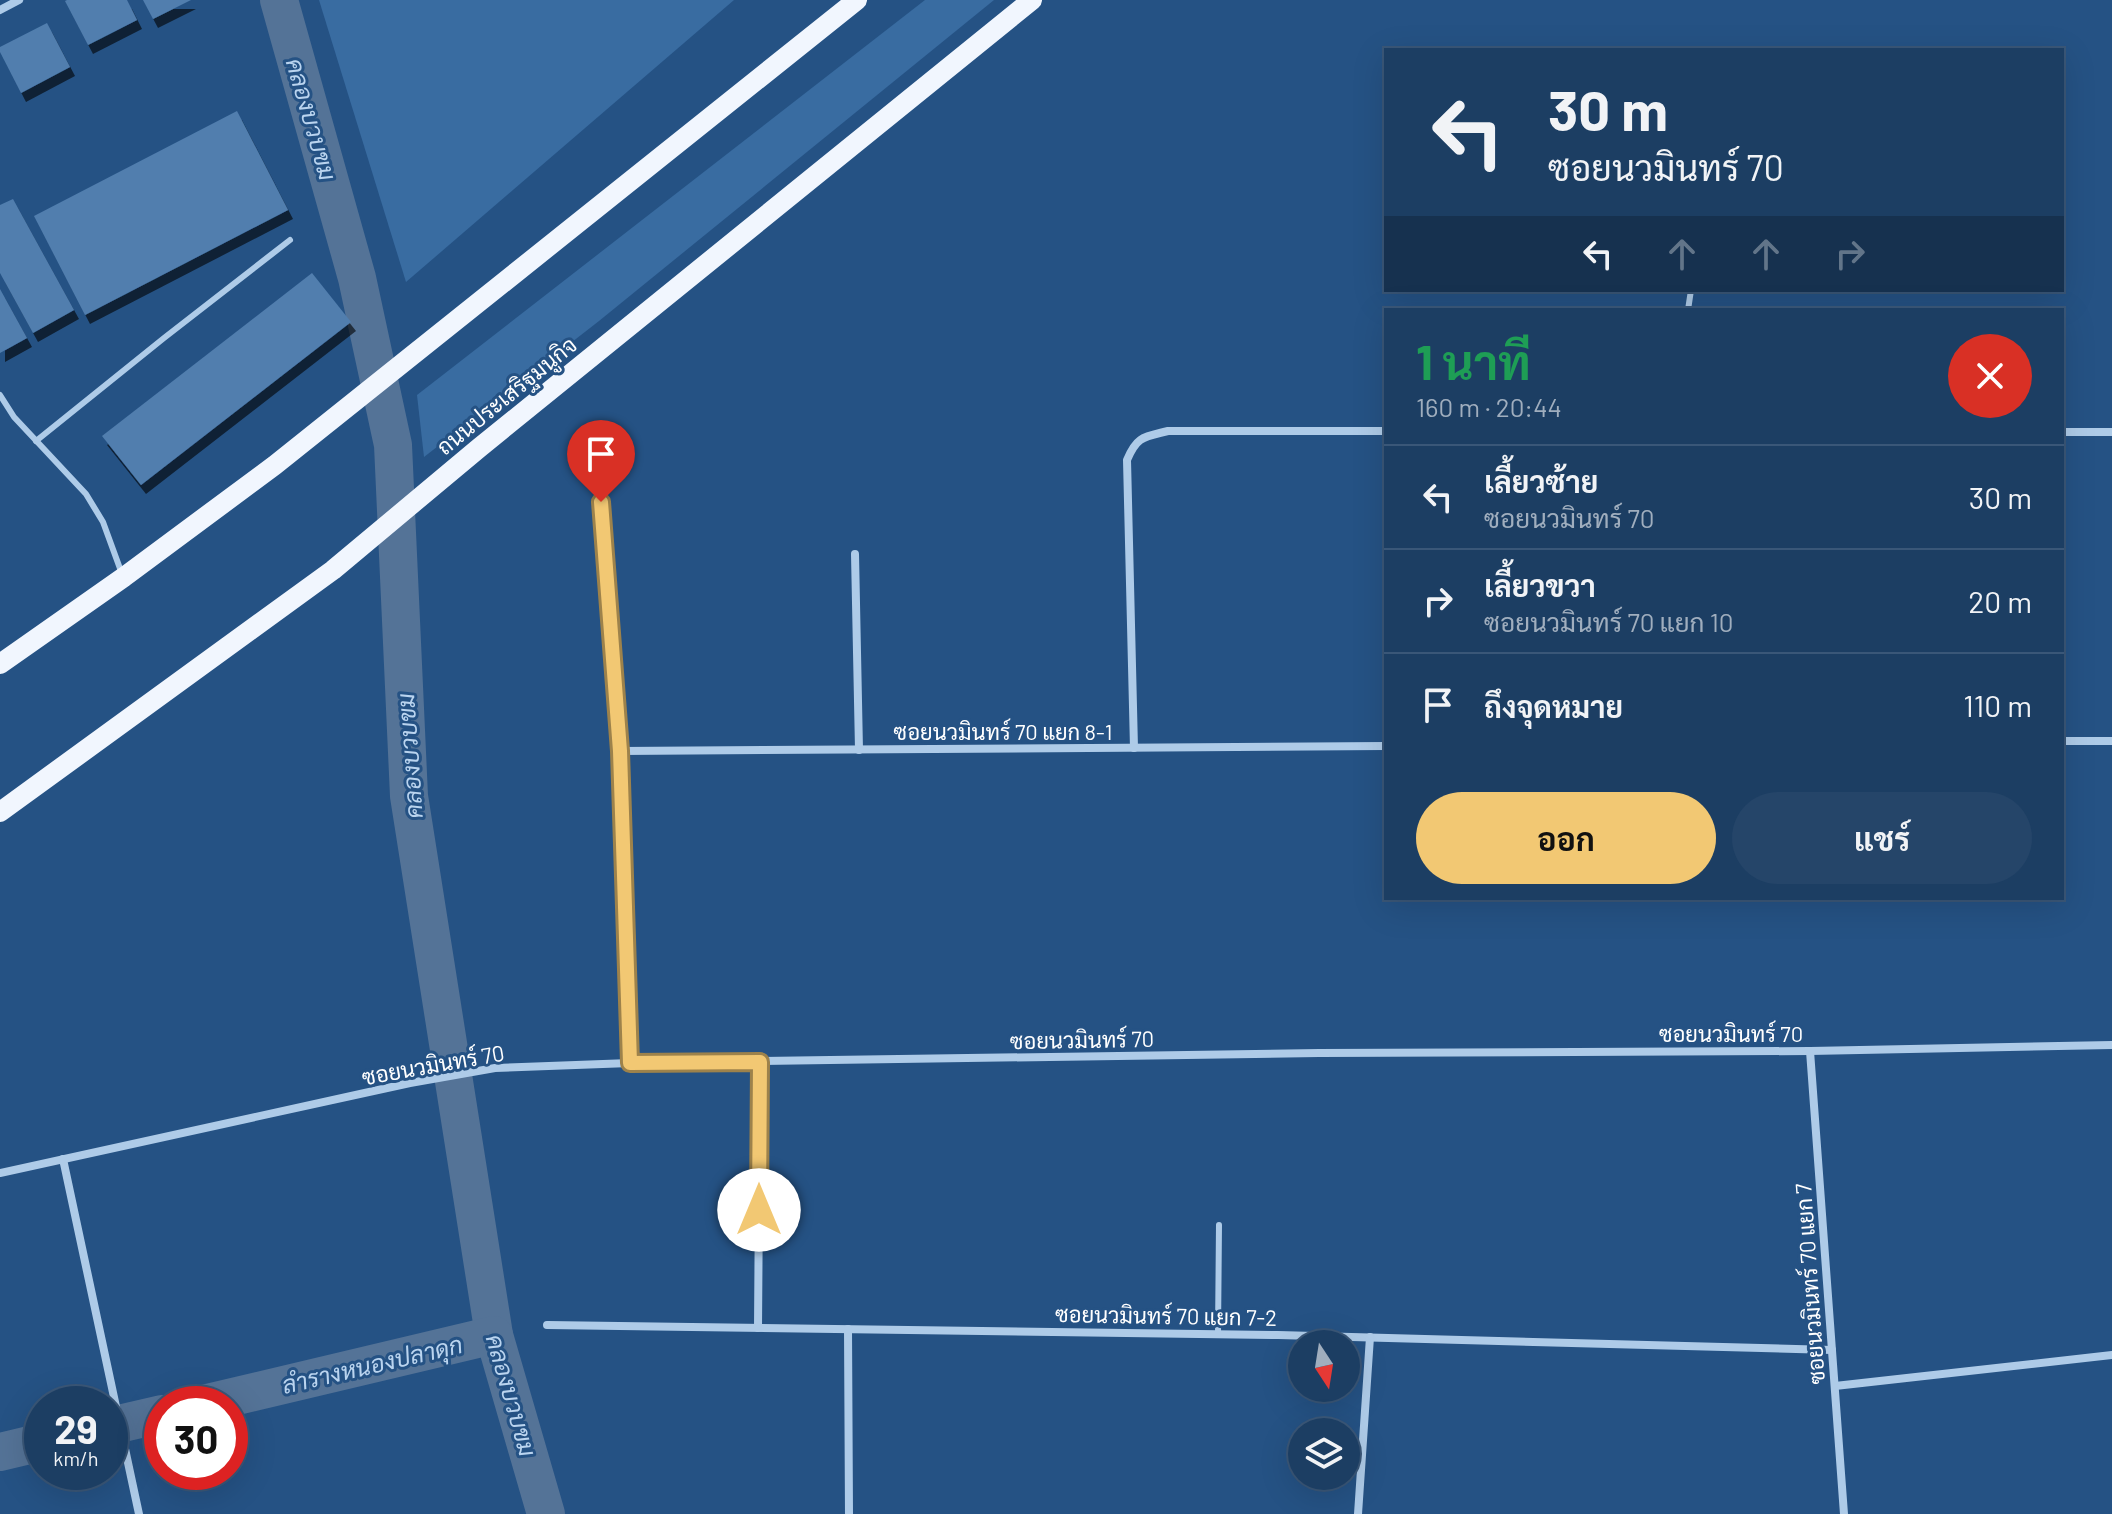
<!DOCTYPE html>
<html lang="th">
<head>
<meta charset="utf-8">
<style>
	body { margin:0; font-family:Barlow,Sarabun,sans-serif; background:#254569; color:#f1f3f6; height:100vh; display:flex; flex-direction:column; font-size:30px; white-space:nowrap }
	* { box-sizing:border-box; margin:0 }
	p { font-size:26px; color:#a0aebe }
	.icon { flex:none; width:44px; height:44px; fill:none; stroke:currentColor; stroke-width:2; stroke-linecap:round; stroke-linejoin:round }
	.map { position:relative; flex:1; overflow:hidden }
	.sheet { position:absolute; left:1384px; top:308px; width:680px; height:592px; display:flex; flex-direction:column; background:#1c3e63; border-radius:0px; box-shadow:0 8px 32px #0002,0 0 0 2px #3a5778 }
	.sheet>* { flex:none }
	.hud { position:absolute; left:1384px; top:48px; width:680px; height:244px; border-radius:0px; box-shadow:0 8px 32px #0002,0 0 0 2px #3a5778; background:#1c3e63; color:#f1f3f6; overflow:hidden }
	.needle { width:52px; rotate:168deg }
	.controls { position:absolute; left:1288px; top:1330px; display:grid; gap:16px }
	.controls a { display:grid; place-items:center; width:72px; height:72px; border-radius:50%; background:#1c3e63; box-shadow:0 8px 32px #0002,0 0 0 2px #3a5778; font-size:40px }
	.speed { position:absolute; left:24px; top:1386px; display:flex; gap:16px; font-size:40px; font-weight:700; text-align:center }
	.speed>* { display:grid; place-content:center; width:104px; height:104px; border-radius:50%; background:#1c3e63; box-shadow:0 8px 32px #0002,0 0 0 2px #3a5778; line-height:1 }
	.speed small { font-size:20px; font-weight:400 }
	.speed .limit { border:12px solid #d22; background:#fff; color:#111 }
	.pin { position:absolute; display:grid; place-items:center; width:68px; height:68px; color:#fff; margin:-82px -34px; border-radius:50% 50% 50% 0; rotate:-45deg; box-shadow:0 0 8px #0007 }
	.pin .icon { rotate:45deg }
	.me { position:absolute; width:88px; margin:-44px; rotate:0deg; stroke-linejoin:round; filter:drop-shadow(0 0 6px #0008) }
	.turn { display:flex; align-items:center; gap:28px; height:168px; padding:0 32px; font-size:36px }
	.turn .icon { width:104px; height:104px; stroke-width:2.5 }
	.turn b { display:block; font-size:56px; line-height:68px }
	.lanes { display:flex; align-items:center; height:76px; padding:0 32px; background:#0003; justify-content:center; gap:40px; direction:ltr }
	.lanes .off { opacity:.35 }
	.round { display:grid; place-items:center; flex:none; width:84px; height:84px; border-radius:42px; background:#254569 }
	.headline { display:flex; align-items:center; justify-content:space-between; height:136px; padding:0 32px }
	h1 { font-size:48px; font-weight:700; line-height:60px; color:#1e9e55 }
	.cta { display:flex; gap:16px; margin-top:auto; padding:16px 32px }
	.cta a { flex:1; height:92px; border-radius:48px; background:#f2c873; color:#111; font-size:32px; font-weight:700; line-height:92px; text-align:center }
	.cta a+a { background:#254569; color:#f1f3f6 }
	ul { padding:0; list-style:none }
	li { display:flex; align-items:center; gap:24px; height:104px; padding:0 32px; border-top:2px solid #3a5778 }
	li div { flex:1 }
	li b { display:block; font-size:30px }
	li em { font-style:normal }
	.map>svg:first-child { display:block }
</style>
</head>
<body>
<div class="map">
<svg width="2112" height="1514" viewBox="0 0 2112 1514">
	<defs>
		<filter id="shadow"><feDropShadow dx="5" dy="9" stdDeviation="0" flood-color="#0009"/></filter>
	</defs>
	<rect width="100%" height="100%" fill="#255284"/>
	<g fill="#396ca1">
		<polygon points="319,0 734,0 406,282"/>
		<polygon points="925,0 994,0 599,321 424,457 417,395"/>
	</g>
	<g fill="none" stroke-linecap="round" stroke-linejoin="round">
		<g stroke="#547397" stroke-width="38">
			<polyline points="279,0 357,278 393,445 409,796 494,1335 546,1514"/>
			<polyline points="203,1404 494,1335"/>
			<polyline points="110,1426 162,1414"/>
			<polyline points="0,1452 42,1442"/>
		</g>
	</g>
	<g fill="#517eae" filter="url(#shadow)">
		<polygon points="67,0 127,0 137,20 88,45 65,1"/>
		<polygon points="143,0 191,0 153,19"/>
		<polygon points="47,23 70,67 21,93 0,52 0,47"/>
		<polygon points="237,111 288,210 85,315 34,216"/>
		<polygon points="13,199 74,310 33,333 0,273 0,205"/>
		<polygon points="312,273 351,322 141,485 102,436"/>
		<polygon points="0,289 27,338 0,353"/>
	</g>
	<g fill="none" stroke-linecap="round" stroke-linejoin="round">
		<g stroke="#aecbe8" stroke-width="6">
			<polyline points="1688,310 1691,290"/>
			<polyline points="0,395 14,417 86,494 103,522 122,574"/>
			<polyline points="36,441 164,338 290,240"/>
			<polyline points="1218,1334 1219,1225"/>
		</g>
		<g stroke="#aecbe8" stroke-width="8">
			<polyline points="0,10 19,0"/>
			<polyline points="2062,432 2112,432"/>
			<polyline points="599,471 620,751 630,1063"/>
			<polyline points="855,554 859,750"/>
			<polyline points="2062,741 2112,741"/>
			<path d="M1134 748 1127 460C1137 436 1144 437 1168 431H1386"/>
			<polyline points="620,751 1386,746"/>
			<polyline points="1810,1051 1844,1514"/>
			<polyline points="63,1159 139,1514"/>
			<polyline points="0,1173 410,1083 495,1068 630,1063 1319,1053 1810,1051 2112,1045"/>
			<polyline points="547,1325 1278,1335 1832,1350"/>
			<polyline points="758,1328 760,1062"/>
			<polyline points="848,1329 849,1514"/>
			<polyline points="1835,1386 2112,1355"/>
			<polyline points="1358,1514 1370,1337"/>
		</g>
		<g stroke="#f1f6fe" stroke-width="20">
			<polyline points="0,664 124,577 275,465 857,0"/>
			<polyline points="0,812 333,570 479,448 1032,0"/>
		</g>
	</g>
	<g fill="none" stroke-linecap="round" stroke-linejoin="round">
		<defs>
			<polyline id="route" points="601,502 620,751 630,1063 760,1062 759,1210"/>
		</defs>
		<use href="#route" stroke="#9d824b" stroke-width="20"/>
		<use href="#route" stroke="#f2c873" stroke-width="14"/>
	</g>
	<g text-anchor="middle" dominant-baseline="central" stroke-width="6" stroke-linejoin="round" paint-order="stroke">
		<g font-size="22" fill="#fff" stroke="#255284">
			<text transform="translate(506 395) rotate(-39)">ถนนประเสริฐมนูกิจ</text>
			<text x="1003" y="731">ซอยนวมินทร์ 70 แยก 8-1</text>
			<text x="1731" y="1033">ซอยนวมินทร์ 70</text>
			<text transform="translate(1082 1039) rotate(-1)">ซอยนวมินทร์ 70</text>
			<text transform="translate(433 1064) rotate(-10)">ซอยนวมินทร์ 70</text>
			<text transform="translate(1809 1284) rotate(-94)">ซอยนวมินทร์ 70 แยก 7</text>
			<text transform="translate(1166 1315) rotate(1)">ซอยนวมินทร์ 70 แยก 7-2</text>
		</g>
		<g font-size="24" font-style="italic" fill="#bad4ef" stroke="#255284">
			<text transform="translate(312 119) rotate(74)">คลองบวบขม</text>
			<text transform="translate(409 756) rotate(-94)">คลองบวบขม</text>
			<text transform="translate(372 1364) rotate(-13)">ลำรางหนองปลาดุก</text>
			<text transform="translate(512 1395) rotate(74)">คลองบวบขม</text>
		</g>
	</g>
</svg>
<div class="controls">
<a><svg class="needle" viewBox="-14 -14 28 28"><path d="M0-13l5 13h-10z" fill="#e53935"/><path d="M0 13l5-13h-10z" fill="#a0aebe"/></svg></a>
<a><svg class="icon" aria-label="layers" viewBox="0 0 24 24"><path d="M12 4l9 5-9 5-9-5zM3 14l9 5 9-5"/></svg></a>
</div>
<div class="speed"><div>29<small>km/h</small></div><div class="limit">30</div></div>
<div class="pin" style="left:601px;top:502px;background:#d93025"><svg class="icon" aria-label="arrive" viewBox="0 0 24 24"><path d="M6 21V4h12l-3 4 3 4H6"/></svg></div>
<svg class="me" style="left:759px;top:1210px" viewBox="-20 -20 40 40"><circle r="19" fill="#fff"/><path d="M0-13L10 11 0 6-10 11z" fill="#f2c873"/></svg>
<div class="hud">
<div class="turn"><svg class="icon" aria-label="left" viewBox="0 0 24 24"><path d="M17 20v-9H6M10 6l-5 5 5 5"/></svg><div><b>30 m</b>ซอยนวมินทร์ 70</div></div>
<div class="lanes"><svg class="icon" aria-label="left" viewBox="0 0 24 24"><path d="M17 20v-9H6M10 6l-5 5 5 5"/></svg><svg class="icon off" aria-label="ahead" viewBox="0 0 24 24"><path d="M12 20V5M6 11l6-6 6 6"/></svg><svg class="icon off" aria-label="ahead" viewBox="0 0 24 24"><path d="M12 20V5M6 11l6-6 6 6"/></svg><svg class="icon off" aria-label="right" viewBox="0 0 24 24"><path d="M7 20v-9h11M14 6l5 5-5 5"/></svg></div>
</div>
<section class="sheet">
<div class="headline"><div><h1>1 นาที</h1><p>160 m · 20:44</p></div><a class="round" style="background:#d93025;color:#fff"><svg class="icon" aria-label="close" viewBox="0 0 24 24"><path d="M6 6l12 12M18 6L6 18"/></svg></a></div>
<ul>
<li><svg class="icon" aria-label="left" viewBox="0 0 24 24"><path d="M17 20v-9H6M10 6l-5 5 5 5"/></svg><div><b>เลี้ยวซ้าย</b><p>ซอยนวมินทร์ 70</p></div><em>30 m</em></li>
<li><svg class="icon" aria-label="right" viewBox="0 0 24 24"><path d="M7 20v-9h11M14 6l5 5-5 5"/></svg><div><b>เลี้ยวขวา</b><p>ซอยนวมินทร์ 70 แยก 10</p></div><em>20 m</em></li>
<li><svg class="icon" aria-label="arrive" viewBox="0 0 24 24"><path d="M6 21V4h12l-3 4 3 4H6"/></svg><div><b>ถึงจุดหมาย</b></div><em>110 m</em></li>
</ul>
<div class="cta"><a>ออก</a><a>แชร์</a></div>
</section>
</div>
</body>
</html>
